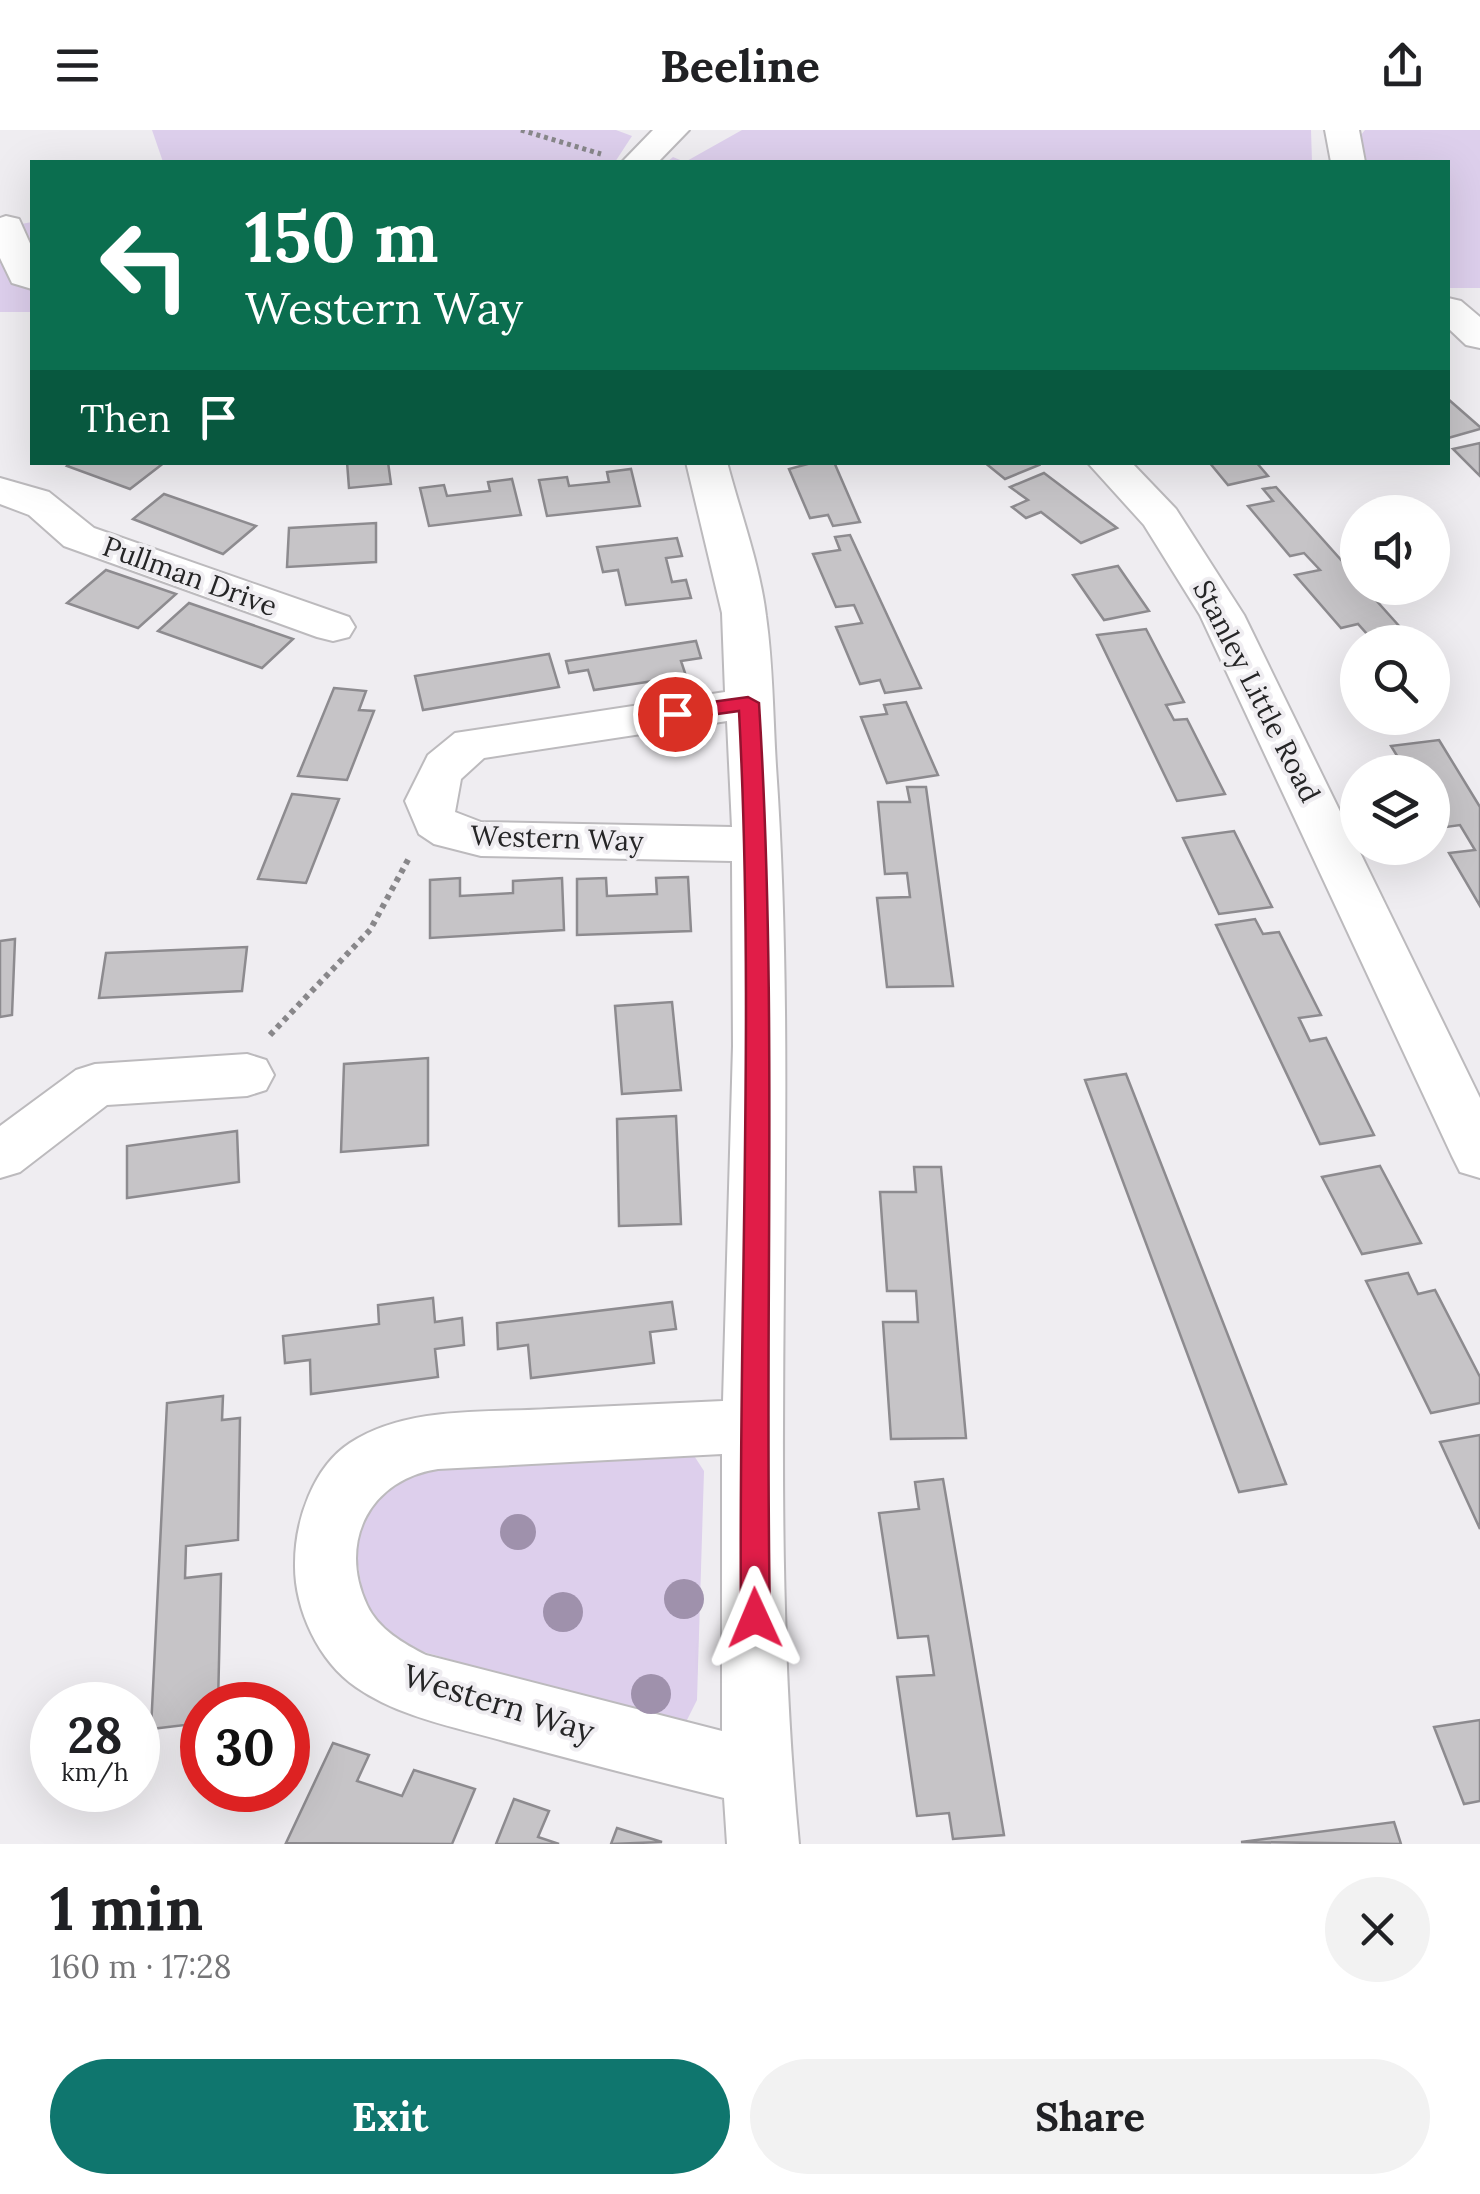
<!DOCTYPE html>
<html lang="en">
<head>
<meta charset="utf-8">
<style>
	body { margin:0; font-family:Lora,serif; background:#f2f2f2; color:#202124; height:100vh; display:flex; flex-direction:column; font-size:38px; white-space:nowrap }
	* { box-sizing:border-box; margin:0 }
	p { font-size:32px; color:#757577 }
	.icon { flex:none; width:55px; height:55px; fill:none; stroke:currentColor; stroke-width:2; stroke-linecap:round; stroke-linejoin:round }
	.map { position:relative; height:1714px; overflow:hidden }
	.sheet { display:flex; flex-direction:column; background:#fff; flex:1 }
	.sheet>* { flex:none }
	.top-card { position:absolute; left:30px; top:30px; width:1420px; height:305px; border-radius:0px; box-shadow:0 10px 40px #0002; background:#0b6e4f; color:#fff; overflow:hidden }
	.tools { position:absolute; left:1340px; top:365px; display:grid; gap:20px }
	.tools a { display:grid; place-items:center; width:110px; height:110px; border-radius:50%; background:#fff; box-shadow:0 10px 40px #0002; font-size:50px }
	.speed { position:absolute; left:30px; top:1552px; display:flex; gap:20px; font-size:50px; font-weight:700; text-align:center }
	.speed>* { display:grid; place-content:center; width:130px; height:130px; border-radius:50%; background:#fff; box-shadow:0 10px 40px #0002; line-height:1 }
	.speed small { font-size:25px; font-weight:400 }
	.speed .limit { border:15px solid #d22; background:#fff; color:#111 }
	.pin { position:absolute; display:grid; place-items:center; width:85px; height:85px; color:#fff; margin:-42px; border:5px solid #fff; border-radius:50%; box-shadow:0 2px 10px #0007 }
	.me { position:absolute; width:110px; margin:-55px; rotate:359deg; stroke-linejoin:round; filter:drop-shadow(0 0 8px #0008) }
	.turn { display:flex; align-items:center; gap:35px; height:210px; padding:0 50px; font-size:45px }
	.turn .icon { width:130px; height:130px; stroke-width:2.5 }
	.turn b { display:block; font-size:70px; line-height:85px }
	.then { display:flex; align-items:center; height:95px; padding:0 50px; background:#0003; gap:20px; font-size:38px }
	.round { display:grid; place-items:center; flex:none; width:105px; height:105px; border-radius:52px; background:#f2f2f2 }
	.summary { display:flex; align-items:center; justify-content:space-between; height:170px; padding:0 50px }
	h1 { font-size:60px; font-weight:700; line-height:75px }
	.button { display:flex; gap:20px; margin-top:auto; padding:20px 50px }
	.button a { flex:1; height:115px; border-radius:60px; background:#0f766e; color:#fff; font-size:40px; font-weight:700; line-height:115px; text-align:center }
	.button a+a { background:#f2f2f2; color:#202124 }
	header { display:flex; justify-content:space-between; align-items:center; height:130px; padding:0 50px; background:#fff; font-size:45px; font-weight:700 }
	.map>svg:first-child { display:block }
</style>
</head>
<body>
<header><svg class="icon" aria-label="menu" viewBox="0 0 24 24"><path d="M4 6h16M4 12h16M4 18h16"/></svg>Beeline<svg class="icon" aria-label="share" viewBox="0 0 24 24"><path d="M12 15V3M7 8l5-5 5 5M5 13v7h14v-7"/></svg></header>
<div class="map">
<svg width="1480" height="1714" viewBox="0 0 1480 1714">
	<rect width="100%" height="100%" fill="#efedf1"/>
	<g fill="#ddcfec">
		<polygon points="152,0 616,0 632,6 615,32 163,32"/>
		<polygon points="742,0 1311,0 1312,32 667,32 673,27 685,32"/>
		<polygon points="1365,0 1480,0 1480,158 1448,158 1448,32 1361,32 1361,5"/>
		<polygon points="32,92 32,182 0,182 0,98"/>
		<polygon points="691,1321 704,1341 697,1570 684,1596 424,1522 377,1498 363,1467 355,1415 368,1372 405,1339"/>
	</g>
	<g fill="#c6c4c7" stroke="#8d8b8f" stroke-width="2.5">
		<polygon points="1448,269 1480,297 1480,299 1448,308"/>
		<polygon points="1480,313 1480,346 1453,319"/>
		<polygon points="71,332 165,332 130,359 67,336"/>
		<polygon points="347,332 388,332 391,354 349,358"/>
		<polygon points="815,332 834,332 860,392 833,396 828,385 810,388 789,339"/>
		<polygon points="984,332 1036,332 1039,335 1005,349"/>
		<polygon points="1209,332 1256,332 1268,346 1228,355"/>
		<polygon points="631,339 640,376 547,386 539,350 567,347 569,356 609,352 607,342"/>
		<polygon points="1044,343 1117,398 1081,413 1041,382 1026,388 1012,377 1028,370 1010,357"/>
		<polygon points="512,349 521,385 429,396 420,358 444,355 447,366 490,361 488,352"/>
		<polygon points="1276,357 1358,449 1358,458 1365,458 1400,497 1368,505 1358,494 1341,498 1295,445 1320,440 1304,423 1290,426 1248,376 1273,371 1263,359"/>
		<polygon points="164,364 256,396 223,424 133,389"/>
		<polygon points="376,393 376,432 287,437 289,398"/>
		<polygon points="850,405 921,558 885,563 880,550 860,554 836,497 862,493 854,475 836,477 813,424 840,420 835,407"/>
		<polygon points="677,408 682,426 666,428 672,452 686,450 691,468 626,475 618,440 603,442 597,417"/>
		<polygon points="1118,436 1149,481 1104,490 1073,445"/>
		<polygon points="106,440 176,464 138,498 67,473"/>
		<polygon points="189,473 293,509 262,538 158,501"/>
		<polygon points="1146,499 1184,572 1166,575 1174,590 1187,589 1225,664 1177,671 1097,505"/>
		<polygon points="696,511 701,528 681,531 686,546 594,560 588,540 569,543 566,531"/>
		<polygon points="549,524 559,557 423,580 415,546"/>
		<polygon points="334,558 366,561 359,580 374,581 347,650 298,646"/>
		<polygon points="906,572 938,645 887,653 861,587 887,584 884,575"/>
		<polygon points="1439,610 1480,677 1480,776 1449,723 1475,720 1460,695 1439,698 1432,686 1432,642 1407,642 1391,616"/>
		<polygon points="907,657 926,657 953,856 887,857 877,768 910,767 907,743 885,744 878,672 910,672"/>
		<polygon points="292,664 339,669 306,753 258,749"/>
		<polygon points="1234,701 1272,777 1219,784 1183,708"/>
		<polygon points="688,747 691,801 577,805 577,749 606,748 607,766 657,764 656,748"/>
		<polygon points="460,748 460,766 513,763 513,751 562,748 564,800 430,808 430,750"/>
		<polygon points="1255,789 1263,804 1279,802 1321,885 1299,888 1310,911 1326,908 1374,1005 1320,1014 1216,795"/>
		<polygon points="15,809 12,885 0,887 0,811"/>
		<polygon points="247,817 242,861 99,868 106,823"/>
		<polygon points="672,872 681,960 622,964 615,876"/>
		<polygon points="428,928 428,1015 341,1022 344,934"/>
		<polygon points="1126,944 1286,1354 1239,1362 1085,950"/>
		<polygon points="676,986 681,1094 619,1096 617,989"/>
		<polygon points="237,1001 239,1052 127,1068 127,1016"/>
		<polygon points="1380,1036 1421,1113 1362,1124 1322,1047"/>
		<polygon points="914,1037 941,1037 966,1308 891,1309 883,1192 918,1192 916,1161 887,1161 880,1062 916,1062"/>
		<polygon points="1408,1143 1418,1164 1435,1160 1480,1247 1480,1273 1431,1283 1366,1151"/>
		<polygon points="433,1168 435,1192 462,1188 464,1215 435,1219 438,1247 311,1264 310,1230 285,1233 283,1206 379,1194 378,1175"/>
		<polygon points="672,1172 676,1199 650,1202 654,1233 531,1248 528,1215 498,1219 497,1193"/>
		<polygon points="223,1266 222,1290 240,1288 238,1410 186,1416 185,1448 221,1444 218,1575 202,1575 202,1593 151,1599 167,1273"/>
		<polygon points="1480,1305 1480,1399 1440,1312"/>
		<polygon points="943,1349 1004,1705 953,1709 949,1683 917,1686 897,1547 934,1545 928,1506 898,1508 879,1383 919,1379 915,1352"/>
		<polygon points="1480,1590 1480,1671 1464,1674 1434,1597"/>
		<polygon points="333,1613 369,1625 357,1651 402,1666 414,1640 475,1659 452,1714 286,1713"/>
		<polygon points="514,1669 549,1681 538,1707 559,1714 496,1714"/>
		<polygon points="1394,1692 1401,1714 1241,1712"/>
		<polygon points="617,1698 662,1712 611,1714"/>
	</g>
	<g fill="none" stroke-linecap="round" stroke-linejoin="round">
		<defs>
			<g id="minor">
				<polygon points="653,0 689,0 658,32 622,32"/>
				<polygon points="1325,0 1359,0 1365,32 1331,32"/>
				<polygon points="6,86 19,89 32,118 32,159 12,153 0,128 0,88"/>
				<polygon points="1448,168 1461,171 1480,187 1480,218 1466,215 1448,198"/>
				<path d="M686 332H727C740 382 760 435 766 486 773 535 773 586 776 636 801 995 764 1356 799 1714H727L724 1668C651 1650 577 1631 504 1611 455 1597 399 1587 356 1557 318 1531 294 1478 295 1433 295 1391 313 1337 350 1313 407 1276 484 1283 549 1279 607 1276 665 1274 723 1271L733 916 732 731 481 726 434 714 419 704 405 671 428 625 455 603 725 562 722 483ZM727 591 732 697 481 692 455 682 461 649 484 628ZM722 1324V1601L426 1525C404 1514 378 1499 367 1475 337 1411 371 1349 438 1339Z"/>
				<polygon points="1087,332 1131,332 1176,379 1244,485 1480,968 1480,1048 1460,1042 1452,1026 1200,485 1144,395"/>
				<polygon points="0,348 49,362 94,398 349,487 355,497 349,507 333,511 317,507 64,416 29,385 0,374"/>
				<polygon points="247,924 266,930 274,945 266,960 247,966 107,975 20,1042 0,1048 0,996 76,940 95,934"/>
			</g>
		</defs>
		<use href="#minor" stroke="#bcbabd" stroke-width="4"/>
		<polyline stroke="#88878a" stroke-width="5" stroke-dasharray="4 4" stroke-linecap="butt" points="521,0 601,24"/>
		<polyline stroke="#88878a" stroke-width="6" stroke-dasharray="5 5" stroke-linecap="butt" points="270,905 370,800 409,728"/>
		<use href="#minor" fill="#fff" fill-rule="evenodd"/>
	</g>
	<g fill="#9f91ac">
		<circle cx="518" cy="1402" r="18"/>
		<circle cx="684" cy="1469" r="20"/>
		<circle cx="563" cy="1482" r="20"/>
		<circle cx="651" cy="1564" r="20"/>
	</g>
	<path fill="#e11d48" stroke="#92132f" stroke-width="2.5" d="M748 567 759 573C778 878 764 1183 770 1488L765 1498 755 1502 745 1498 741 1488C738 1186 755 884 739 581L675 590 665 584 675 577Z"/>
	<g text-anchor="middle" dominant-baseline="central" stroke-width="8" stroke-linejoin="round" paint-order="stroke">
		<g font-size="28" fill="#252526" stroke="#efedf1">
			<text transform="translate(190 446) rotate(20)">Pullman Drive</text>
			<text transform="translate(1257 561) rotate(63)">Stanley Little Road</text>
			<text transform="translate(557 708) rotate(2)">Western Way</text>
		</g>
		<g font-size="32" fill="#252526" stroke="#efedf1">
			<text transform="translate(499 1573) rotate(17)">Western Way</text>
		</g>
	</g>
</svg>
<div class="tools">
<a><svg class="icon" aria-label="sound" viewBox="0 0 24 24"><path d="M4 9h4l5-4v14l-5-4H4zM17 9q2 3 0 6"/></svg></a>
<a><svg class="icon" aria-label="search" viewBox="0 0 24 24"><circle cx="10" cy="10" r="6"/><path d="M15 15l6 6"/></svg></a>
<a><svg class="icon" aria-label="layers" viewBox="0 0 24 24"><path d="M12 4l9 5-9 5-9-5zM3 14l9 5 9-5"/></svg></a>
</div>
<div class="speed"><div>28<small>km/h</small></div><div class="limit">30</div></div>
<div class="pin" style="left:675px;top:584px;background:#d93025"><svg class="icon" aria-label="arrive" viewBox="0 0 24 24"><path d="M6 21V4h12l-3 4 3 4H6"/></svg></div>
<svg class="me" style="left:755px;top:1488px" viewBox="-20 -20 40 40"><path d="M0-17L14 15 0 8-14 15z" fill="#e11d48" stroke="#fff" stroke-width="4"/></svg>
<div class="top-card">
<div class="turn"><svg class="icon" aria-label="left" viewBox="0 0 24 24"><path d="M17 20v-9H6M10 6l-5 5 5 5"/></svg><div><b>150 m</b>Western Way</div></div>
<div class="then">Then<svg class="icon" aria-label="arrive" viewBox="0 0 24 24"><path d="M6 21V4h12l-3 4 3 4H6"/></svg></div>
</div>
</div>
<section class="sheet">
<div class="summary"><div><h1>1 min</h1><p>160 m · 17:28</p></div><a class="round"><svg class="icon" aria-label="close" viewBox="0 0 24 24"><path d="M6 6l12 12M18 6L6 18"/></svg></a></div>
<div class="button"><a>Exit</a><a>Share</a></div>
</section>
</body>
</html>
